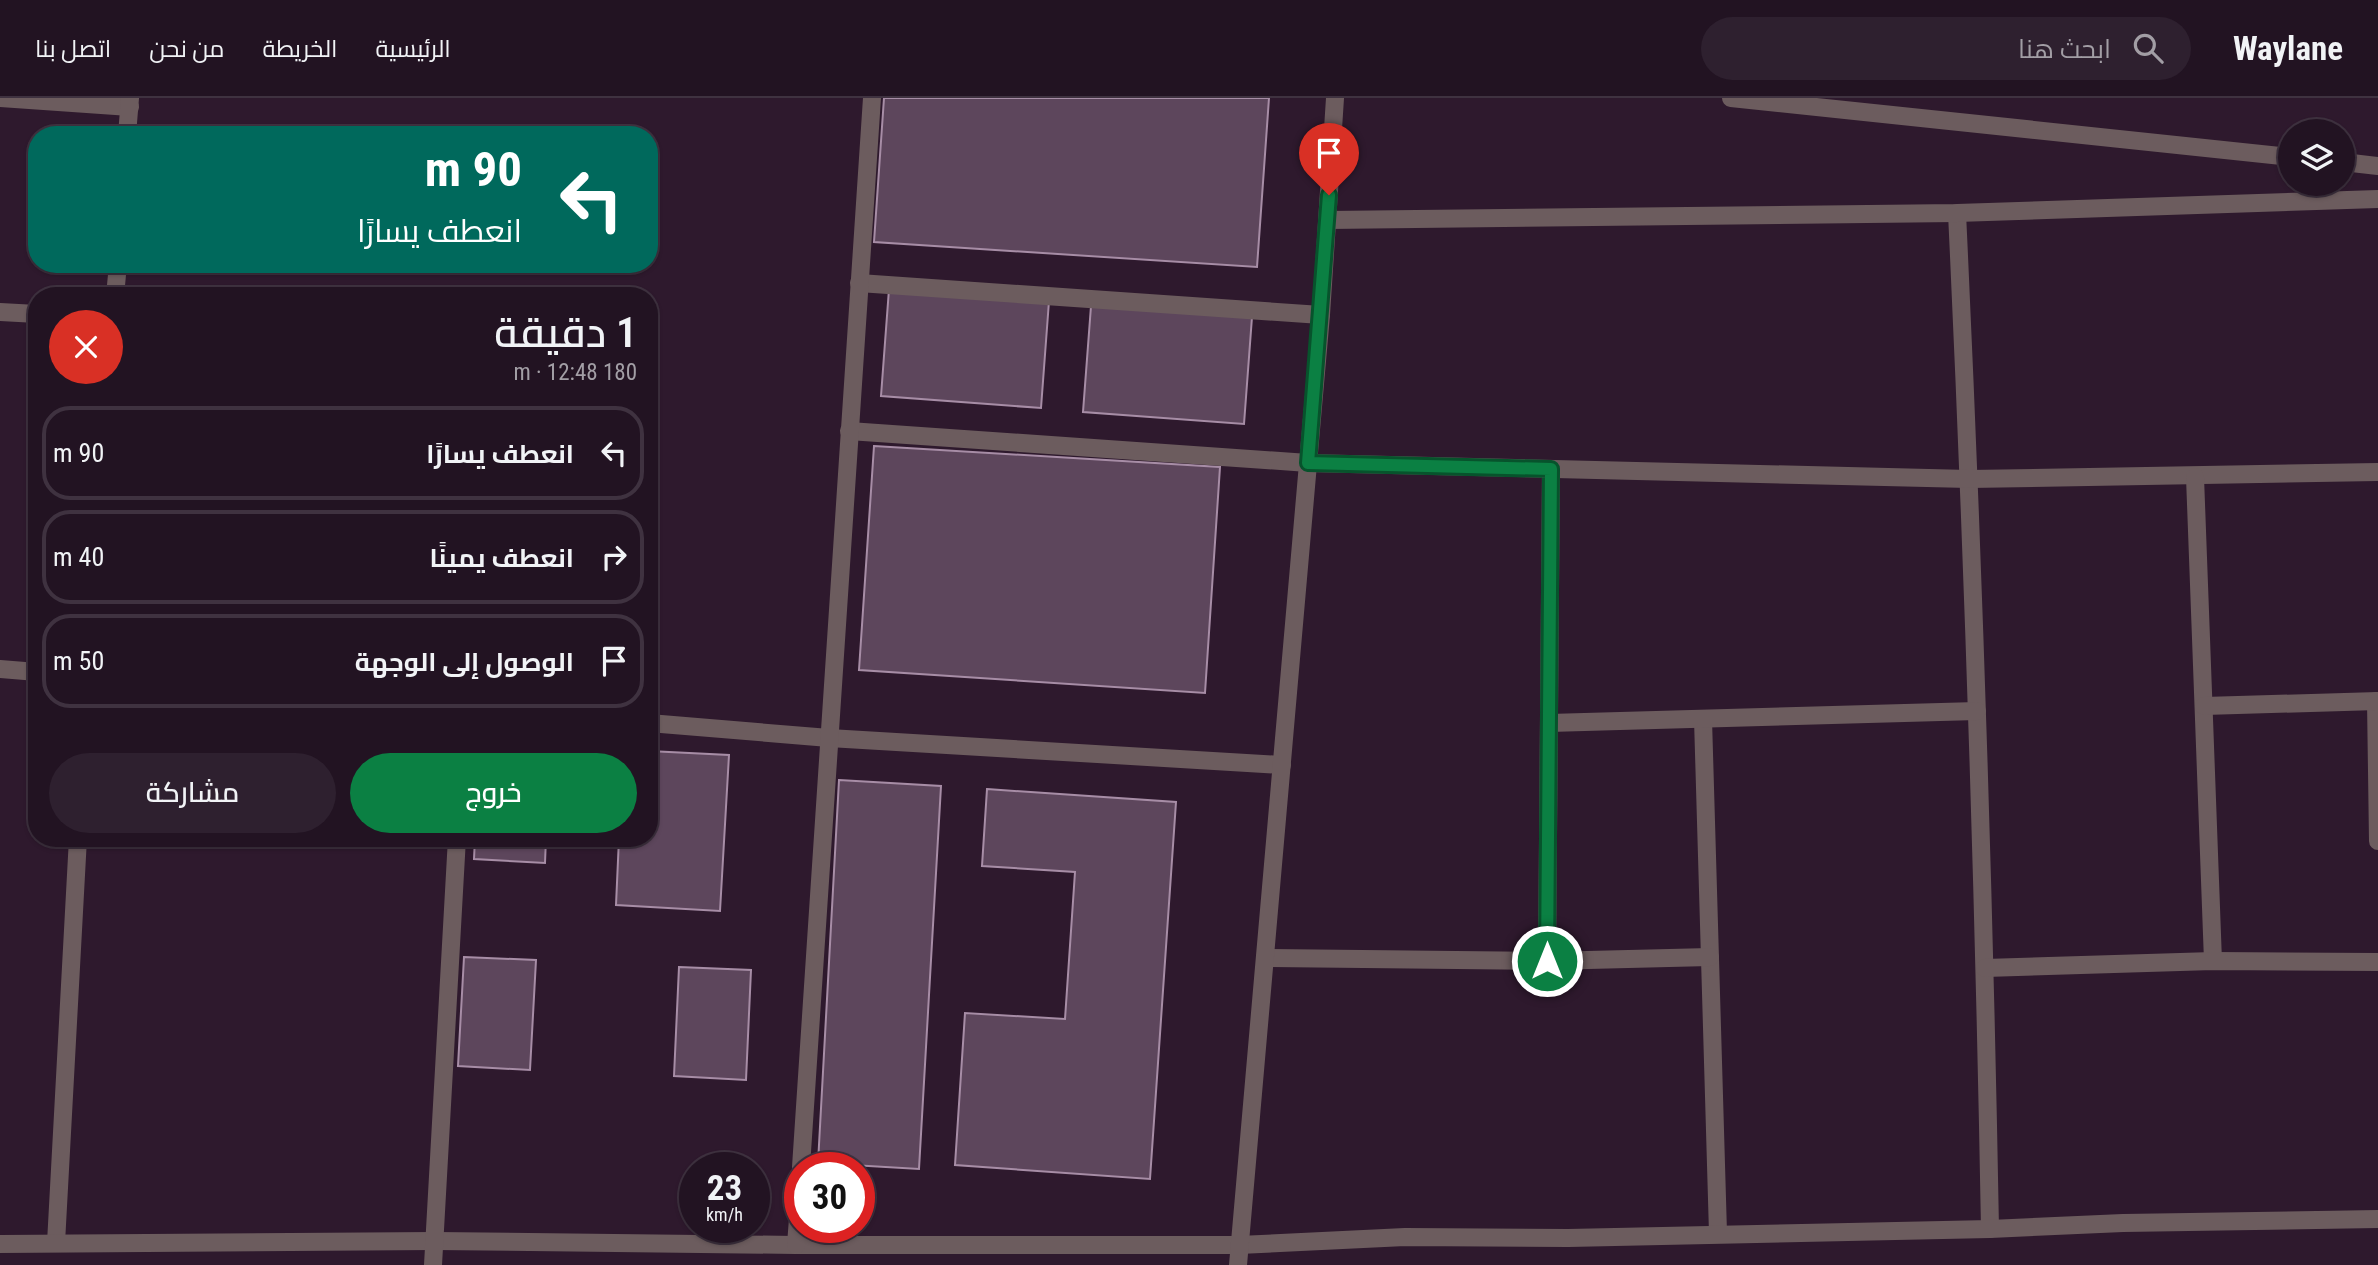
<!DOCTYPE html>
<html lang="ar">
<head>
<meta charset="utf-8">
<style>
	body { margin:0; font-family:"Roboto Condensed",Cairo,sans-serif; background:#2e202f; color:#f1f3f6; direction:rtl; height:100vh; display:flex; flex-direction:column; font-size:26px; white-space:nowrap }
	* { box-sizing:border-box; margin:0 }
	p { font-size:23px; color:#a29ea5 }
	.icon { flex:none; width:38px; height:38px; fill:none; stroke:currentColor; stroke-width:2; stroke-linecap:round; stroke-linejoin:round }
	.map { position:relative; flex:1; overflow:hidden; direction:ltr }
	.panel { position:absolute; left:28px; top:189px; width:630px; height:560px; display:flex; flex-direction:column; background:#221322; border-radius:28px; box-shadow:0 2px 5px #0004,0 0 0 2px #3f3240; direction:rtl }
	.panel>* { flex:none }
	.hud { position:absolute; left:28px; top:28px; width:630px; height:147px; border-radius:28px; box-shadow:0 2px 5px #0004,0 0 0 2px #3f3240; direction:rtl; background:#00695c; color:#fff; overflow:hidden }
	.buttons { position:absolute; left:2278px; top:21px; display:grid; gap:14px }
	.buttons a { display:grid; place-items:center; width:77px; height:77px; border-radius:50%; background:#221322; box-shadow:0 2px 5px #0004,0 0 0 2px #3f3240; font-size:35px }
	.speed { position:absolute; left:679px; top:1054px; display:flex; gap:14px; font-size:35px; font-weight:700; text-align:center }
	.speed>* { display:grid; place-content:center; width:91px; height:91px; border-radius:50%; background:#221322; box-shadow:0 2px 5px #0004,0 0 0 2px #3f3240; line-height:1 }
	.speed small { font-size:18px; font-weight:400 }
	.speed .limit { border:10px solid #d22; background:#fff; color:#111 }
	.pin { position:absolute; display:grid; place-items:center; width:60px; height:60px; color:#fff; margin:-72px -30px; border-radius:50% 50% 50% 0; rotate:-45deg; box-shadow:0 0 7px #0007 }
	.pin .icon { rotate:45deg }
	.me { position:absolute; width:77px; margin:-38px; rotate:0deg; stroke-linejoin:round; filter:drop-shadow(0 0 5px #0008) }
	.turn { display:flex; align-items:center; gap:24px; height:147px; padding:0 21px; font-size:32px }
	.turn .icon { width:91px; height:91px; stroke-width:2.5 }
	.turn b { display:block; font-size:49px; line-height:60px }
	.round { display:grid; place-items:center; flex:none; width:74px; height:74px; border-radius:37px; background:#2e202f }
	.overview { display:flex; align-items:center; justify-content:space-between; height:119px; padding:0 21px }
	h1 { font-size:42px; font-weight:600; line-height:52px }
	.button { display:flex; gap:14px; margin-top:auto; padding:14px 21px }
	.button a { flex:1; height:80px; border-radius:42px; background:#0b8043; color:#fff; font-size:28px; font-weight:600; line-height:80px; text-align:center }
	.button a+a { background:#2e202f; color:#f1f3f6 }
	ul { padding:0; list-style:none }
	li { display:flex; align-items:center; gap:21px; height:94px; margin:0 14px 10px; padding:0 7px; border:4px solid #3f3240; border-radius:28px }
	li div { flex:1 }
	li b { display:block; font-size:26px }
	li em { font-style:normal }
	header { display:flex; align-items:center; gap:42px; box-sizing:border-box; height:98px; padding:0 35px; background:#221322; border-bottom:2px solid #3f3240 }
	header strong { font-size:33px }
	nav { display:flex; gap:38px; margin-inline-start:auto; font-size:24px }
	.search { width:490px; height:63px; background:#2e202f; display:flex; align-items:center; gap:18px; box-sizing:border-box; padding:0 24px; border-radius:38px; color:#a29ea5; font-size:26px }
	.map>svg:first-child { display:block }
</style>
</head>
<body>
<header>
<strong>Waylane</strong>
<div class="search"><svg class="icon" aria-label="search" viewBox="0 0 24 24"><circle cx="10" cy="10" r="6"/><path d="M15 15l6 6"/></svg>ابحث هنا</div>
<nav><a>الرئيسية</a><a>الخريطة</a><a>من نحن</a><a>اتصل بنا</a></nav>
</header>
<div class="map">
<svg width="2378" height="1167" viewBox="0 0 2378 1167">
	<rect width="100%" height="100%" fill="#2e192d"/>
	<g fill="#5d465c" stroke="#a78da6" stroke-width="2">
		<polygon points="884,0 1269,0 1257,169 874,144"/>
		<polygon points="889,191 1049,203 1041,310 881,298"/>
		<polygon points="1091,208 1252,219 1244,326 1083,314"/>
		<polygon points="874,348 1220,369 1205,595 859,572"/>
		<polygon points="649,653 729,657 720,813 616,807 619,740 649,740"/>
		<polygon points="839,682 941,688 919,1071 818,1065"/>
		<polygon points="987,691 1176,704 1150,1081 955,1067 965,915 1065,921 1075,774 982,768"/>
		<polygon points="475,740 546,740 545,765 474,761"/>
		<polygon points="464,859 536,862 530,972 458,968"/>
		<polygon points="679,869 751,872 746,982 674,978"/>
	</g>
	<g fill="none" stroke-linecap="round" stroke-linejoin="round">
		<g stroke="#6c5c5e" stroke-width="18">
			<polyline points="0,0 130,9"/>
			<polyline points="1731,0 2291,59"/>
			<polyline points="127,37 130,0"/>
			<polyline points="2343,64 2378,68"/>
			<path d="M1957 115C1973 454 1984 792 1990 1131"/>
			<polyline points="1328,122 1957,115 2378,101"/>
			<polyline points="859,185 1321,217"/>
			<polyline points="115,198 118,166"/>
			<polyline points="0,214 37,216"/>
			<polyline points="849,333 1308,365 1969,381 2378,374"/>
			<polyline points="2195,379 2213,863"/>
			<polyline points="0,571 37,574"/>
			<polyline points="2376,603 2378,743"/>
			<polyline points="2204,608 2378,603"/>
			<polyline points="1703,621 1718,1135"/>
			<polyline points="649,625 829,640 1282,667"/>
			<polyline points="1549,625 1977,613"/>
			<polyline points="1265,860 1547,863 1710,859"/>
			<polyline points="1547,863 1551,371"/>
			<polyline points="1985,870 2213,863 2378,864"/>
			<polyline points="801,1069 872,0"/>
			<polyline points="56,1145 78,740"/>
			<polyline points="0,1146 435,1143 796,1147 1239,1147 1405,1139 1568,1140 1990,1131 2123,1125 2378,1121"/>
			<polyline points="796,1147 800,1094"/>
			<polyline points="433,1167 457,740"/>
			<polyline points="1238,1167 1321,217 1335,0"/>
		</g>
	</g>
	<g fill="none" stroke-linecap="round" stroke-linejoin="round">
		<defs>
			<polyline id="route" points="1329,97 1308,365 1551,371 1547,863"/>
		</defs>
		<use href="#route" stroke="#07532c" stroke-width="18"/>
		<use href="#route" stroke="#0b8043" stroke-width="12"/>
	</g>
</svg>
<div class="buttons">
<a><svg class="icon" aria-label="layers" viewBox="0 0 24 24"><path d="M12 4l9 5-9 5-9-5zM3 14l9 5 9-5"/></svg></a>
</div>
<div class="speed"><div>23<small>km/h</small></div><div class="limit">30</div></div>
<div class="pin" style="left:1329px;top:97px;background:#d93025"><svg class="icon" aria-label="arrive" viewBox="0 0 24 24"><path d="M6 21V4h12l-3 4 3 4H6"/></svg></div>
<svg class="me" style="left:1547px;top:863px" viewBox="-20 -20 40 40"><circle r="17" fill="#0b8043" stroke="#fff" stroke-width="3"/><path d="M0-11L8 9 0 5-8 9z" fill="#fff"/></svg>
<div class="hud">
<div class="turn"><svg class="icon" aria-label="left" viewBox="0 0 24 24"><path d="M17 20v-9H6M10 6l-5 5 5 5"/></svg><div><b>90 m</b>انعطف يسارًا</div></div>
</div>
<section class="panel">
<div class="overview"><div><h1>1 دقيقة</h1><p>180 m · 12:48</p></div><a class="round" style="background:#d93025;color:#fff"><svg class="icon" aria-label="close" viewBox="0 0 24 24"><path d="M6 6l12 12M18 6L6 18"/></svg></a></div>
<ul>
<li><svg class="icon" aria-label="left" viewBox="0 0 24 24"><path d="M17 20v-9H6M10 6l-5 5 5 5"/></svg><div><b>انعطف يسارًا</b></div><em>90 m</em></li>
<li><svg class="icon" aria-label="right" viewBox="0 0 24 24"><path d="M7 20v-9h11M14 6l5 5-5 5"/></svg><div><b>انعطف يمينًا</b></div><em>40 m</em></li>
<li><svg class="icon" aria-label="arrive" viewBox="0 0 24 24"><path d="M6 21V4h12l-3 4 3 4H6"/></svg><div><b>الوصول إلى الوجهة</b></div><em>50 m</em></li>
</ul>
<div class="button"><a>خروج</a><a>مشاركة</a></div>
</section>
</div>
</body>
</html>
